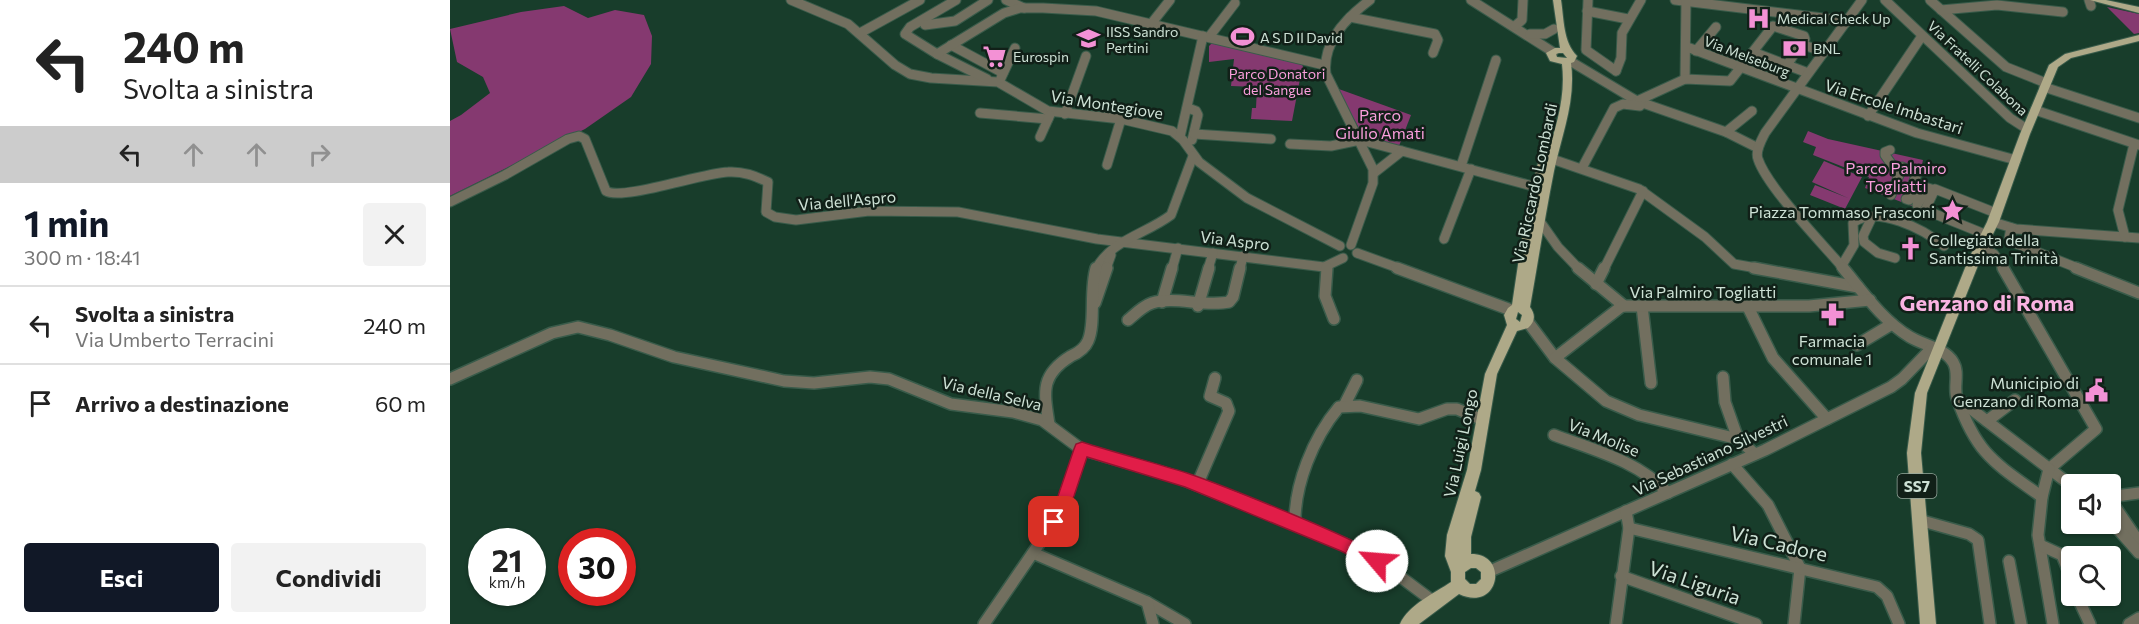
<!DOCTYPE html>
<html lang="it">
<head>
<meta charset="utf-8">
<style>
	body { margin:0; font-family:Commissioner,sans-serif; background:#f2f2f2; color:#222; height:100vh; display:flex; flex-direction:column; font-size:22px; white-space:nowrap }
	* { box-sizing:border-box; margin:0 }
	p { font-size:20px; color:#767676 }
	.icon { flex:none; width:33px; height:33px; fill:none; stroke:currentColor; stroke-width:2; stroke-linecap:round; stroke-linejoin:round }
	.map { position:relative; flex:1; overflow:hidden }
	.sheet { display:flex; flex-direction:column; background:#fff; width:450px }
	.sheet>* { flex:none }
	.guide { background:#fff; color:#222; overflow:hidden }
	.controls { position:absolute; left:1611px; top:474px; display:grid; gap:12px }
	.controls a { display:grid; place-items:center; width:60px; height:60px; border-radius:6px; background:#fff; box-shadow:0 2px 4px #0004; font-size:30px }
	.speed { position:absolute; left:18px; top:528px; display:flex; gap:12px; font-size:30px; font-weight:700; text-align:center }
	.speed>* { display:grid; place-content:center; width:78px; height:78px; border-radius:50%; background:#fff; box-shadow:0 2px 4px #0004; line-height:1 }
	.speed small { font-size:15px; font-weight:400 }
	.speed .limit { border:9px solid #d22; background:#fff; color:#111 }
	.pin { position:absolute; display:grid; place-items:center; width:51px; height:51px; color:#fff; margin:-26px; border-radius:12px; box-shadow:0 3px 9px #0006 }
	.me { position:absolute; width:66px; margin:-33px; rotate:297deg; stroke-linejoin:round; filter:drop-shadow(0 0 4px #0008) }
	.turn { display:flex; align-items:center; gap:21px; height:126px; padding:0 24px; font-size:27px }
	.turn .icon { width:78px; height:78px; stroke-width:2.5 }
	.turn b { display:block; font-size:42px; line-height:51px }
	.lanes { display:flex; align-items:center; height:57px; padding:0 24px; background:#0003; justify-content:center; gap:30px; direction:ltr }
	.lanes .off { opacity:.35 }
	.round { display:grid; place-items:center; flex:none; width:63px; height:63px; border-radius:6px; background:#f2f2f2 }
	.head { display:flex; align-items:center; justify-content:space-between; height:102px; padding:0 24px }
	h1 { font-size:36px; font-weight:700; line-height:45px; color:#111827 }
	.cta { display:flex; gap:12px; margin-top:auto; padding:12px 24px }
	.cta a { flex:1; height:69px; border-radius:6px; background:#111827; color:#fff; font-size:24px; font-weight:700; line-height:69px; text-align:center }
	.cta a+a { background:#f2f2f2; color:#222 }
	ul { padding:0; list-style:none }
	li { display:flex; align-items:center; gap:18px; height:78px; padding:0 24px; border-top:2px solid #e0e0e0 }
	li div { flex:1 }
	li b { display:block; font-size:22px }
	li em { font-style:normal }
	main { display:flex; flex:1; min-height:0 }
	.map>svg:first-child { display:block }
</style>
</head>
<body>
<main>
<section class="sheet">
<div class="guide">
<div class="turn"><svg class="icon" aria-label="left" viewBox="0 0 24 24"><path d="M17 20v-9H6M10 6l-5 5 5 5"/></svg><div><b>240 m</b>Svolta a sinistra</div></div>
<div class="lanes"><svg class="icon" aria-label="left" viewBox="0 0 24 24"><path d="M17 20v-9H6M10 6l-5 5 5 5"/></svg><svg class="icon off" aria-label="ahead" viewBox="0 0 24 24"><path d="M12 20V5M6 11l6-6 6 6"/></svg><svg class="icon off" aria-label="ahead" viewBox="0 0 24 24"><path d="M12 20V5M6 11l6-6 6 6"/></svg><svg class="icon off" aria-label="right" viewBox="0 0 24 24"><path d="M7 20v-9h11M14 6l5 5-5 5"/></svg></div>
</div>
<div class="head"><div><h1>1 min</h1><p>300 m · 18:41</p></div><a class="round"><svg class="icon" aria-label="close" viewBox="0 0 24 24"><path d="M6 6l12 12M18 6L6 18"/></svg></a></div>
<ul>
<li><svg class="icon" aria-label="left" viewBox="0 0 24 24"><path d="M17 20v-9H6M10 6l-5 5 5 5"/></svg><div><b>Svolta a sinistra</b><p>Via Umberto Terracini</p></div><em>240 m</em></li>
<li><svg class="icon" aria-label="arrive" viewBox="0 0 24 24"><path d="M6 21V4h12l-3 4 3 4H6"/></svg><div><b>Arrivo a destinazione</b></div><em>60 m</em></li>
</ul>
<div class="cta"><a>Esci</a><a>Condividi</a></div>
</section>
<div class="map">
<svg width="1689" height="624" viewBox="0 0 1689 624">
	<rect width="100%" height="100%" fill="#183d2b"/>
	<g fill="#853970">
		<polygon points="114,6 138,18 165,10 194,15 202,36 201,64 181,97 135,129 0,196 0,121 11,115 40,93 33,77 7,62 0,29 71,12"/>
		<polygon points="1657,7 1689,14 1689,33 1684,34"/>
		<polygon points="762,43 852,64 855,73 850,79 842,121 801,119 802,108 806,108 807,87 781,86 784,59 759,62 759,46"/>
		<polygon points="886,88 961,115 949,146 921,139 913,135"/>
		<polygon points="1358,131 1378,139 1473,160 1468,183 1467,208 1415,188 1419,177 1363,155 1366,147 1353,142"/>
		<polygon points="1374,161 1412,177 1395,209 1360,195 1365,185 1398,198 1362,182"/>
	</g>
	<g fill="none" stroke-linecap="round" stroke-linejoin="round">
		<defs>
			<g id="minor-far1">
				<polyline points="341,0 398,24 445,65 460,74 481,78 548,82 598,111 671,119 722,131 733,140 749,162 797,198 890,246"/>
				<polyline points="506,0 460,27 455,34 487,54 537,79"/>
				<polyline points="556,0 574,8"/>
				<polyline points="1021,0 1103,52"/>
				<polyline points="1138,0 1136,50 1166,71"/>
				<polyline points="1225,0 1398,21"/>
				<polyline points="1435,0 1560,118 1577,129"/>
				<polyline points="1480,0 1556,67 1596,83"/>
				<polyline points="1639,0 1641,6"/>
				<polyline points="1491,10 1547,5 1613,12"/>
				<polyline points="1137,11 1178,19"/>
				<polyline points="900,17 985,34 988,40 983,53"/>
				<polyline points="701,24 720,0"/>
				<polyline points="475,25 505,21 538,0"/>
				<polyline points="1065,26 1072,20 1073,0"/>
				<polyline points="410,33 470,0"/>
				<polyline points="1080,34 1095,34 1104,29"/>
				<polyline points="759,37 785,3"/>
				<polyline points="501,45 553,73"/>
				<polyline points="1237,47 1467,133 1566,160"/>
				<polyline points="1246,51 1266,27"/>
				<polyline points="1303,52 1337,65"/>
				<polyline points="487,54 554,13 570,8 593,8 646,11 874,65"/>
				<polyline points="1120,61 1187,101 1276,132 1308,148"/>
				<polyline points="1166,71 1171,58 1172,33 1191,0"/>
				<polyline points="1358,73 1337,65 1351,44 1374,52"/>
				<polyline points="551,78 565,48"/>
				<polyline points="1235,79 1236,0"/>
				<polyline points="1594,87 1689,118"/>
				<polyline points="1187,101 1235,79 1280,81 1323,26 1354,36 1355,39 1351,44"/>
				<polyline points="738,108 746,111 748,115 742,140"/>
				<polyline points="1585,110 1689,145"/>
				<polyline points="530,113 598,119"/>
				<polyline points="615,114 636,56"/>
				<polyline points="1418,116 1472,36"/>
				<polyline points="1276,132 1302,111"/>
				<polyline points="744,134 821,139"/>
				<polyline points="590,137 600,115"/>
				<polyline points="730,137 753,36"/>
				<polyline points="840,144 881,146 910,140 952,151"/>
				<polyline points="1440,150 1435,152 1435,155 1449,175 1441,195"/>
				<polyline points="1102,159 1189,189 1255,237 1284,264 1312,269"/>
				<polyline points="657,165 671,119"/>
				<polyline points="1011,166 1046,60"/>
				<polyline points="1132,168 1164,108 1173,104 1190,106"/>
				<polyline points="924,173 952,151 1086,187"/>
				<polyline points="1449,175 1452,167 1467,174 1459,193"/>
				<polyline points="1456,199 1459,200 1470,185 1467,205 1478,188 1484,190"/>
				<path d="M0 202 55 175 118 139 129 136 135 139 156 191C172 201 252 173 278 172 293 171 305 176 318 182L316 212 325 217 346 220 419 211 508 212 647 239 874 267 893 258"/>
				<polyline points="1422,217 1413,236 1414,242 1428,253 1445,258"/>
				<polyline points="1089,220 1108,247 1129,269"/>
				<polyline points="1543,222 1566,229 1689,238"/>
				<polyline points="1561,228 1559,238 1562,242 1630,269"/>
				<polyline points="1537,235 1475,210 1485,189 1546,213"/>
				<polyline points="1675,237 1668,210 1684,144"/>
				<polyline points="994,239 1021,169"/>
				<path d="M901 245 923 183V169L876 74C872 43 897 17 920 0"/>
				<polyline points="1530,247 1544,254 1554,269"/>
				<polyline points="907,253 951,269"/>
				<path d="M1391 267 1404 245 1403 223C1426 204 1475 230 1494 246"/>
				<path d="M646 269C661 240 696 234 721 215L743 156"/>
				<polyline points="656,269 661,255"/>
				<polyline points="722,269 728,248"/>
				<polyline points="758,269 763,253"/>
				<polyline points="790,269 793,256"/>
				<polyline points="1154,269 1193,191"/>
				<path d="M1394 269C1373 244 1317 187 1308 159 1305 151 1311 141 1315 133L1412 0"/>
			</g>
			<g id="minor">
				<polyline points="877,268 875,296 884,319"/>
				<polyline points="947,268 1061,310"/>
				<polyline points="1128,268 1174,306"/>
				<polyline points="1304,268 1408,287"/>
				<path d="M1393 268C1413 292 1432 320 1460 337 1473 345 1495 348 1503 362 1510 373 1503 387 1507 398 1527 455 1545 463 1592 497"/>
				<polyline points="1553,268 1646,429 1599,469"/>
				<polyline points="1626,268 1689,293"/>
				<polyline points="1146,284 1154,268"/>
				<polyline points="712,302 722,268"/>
				<polyline points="645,303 657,268"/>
				<polyline points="748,306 759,268"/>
				<polyline points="1192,306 1201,383"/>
				<polyline points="1298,307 1323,358 1377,419"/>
				<path d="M678 320C685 314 693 306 702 303 724 296 754 307 779 302L783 297 790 268"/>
				<polyline points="1078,322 1105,358 1156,401 1189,415 1288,439 1305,454"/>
				<polyline points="1407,345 1442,324"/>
				<polyline points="1105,358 1172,306 1359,306 1420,300"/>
				<polyline points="1273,377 1275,402 1288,439"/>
				<polyline points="0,379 102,333 128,327 160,335 224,357 334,381 364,383 420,377 439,379 501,404 563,412 592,420 631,449 727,477 897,545 936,566 984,602"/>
				<polyline points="1508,399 1622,486"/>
				<polyline points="894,406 907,380"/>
				<polyline points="1537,421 1565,400"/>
				<path d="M599 424C594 392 590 375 621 356 628 353 635 348 638 341 646 323 639 292 646 268"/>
				<path d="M1104 435C1144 450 1188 461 1218 493"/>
				<polyline points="1282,464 1318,505 1350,568 1344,624"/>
				<polyline points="1599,469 1592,497 1588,535 1603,624"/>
				<polyline points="747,485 779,411 776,403 760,396 765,378"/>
				<polyline points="1689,493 1666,496 1661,501 1689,542"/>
				<polyline points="1469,520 1519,534 1528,540 1540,624"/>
				<polyline points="1660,520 1689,553"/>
				<path d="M845 525C844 485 863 438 889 407L910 406 969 419 997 409H1007L1033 420"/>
				<polyline points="1179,528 1427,587 1437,596 1449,624"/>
				<polyline points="1590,545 1612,555 1622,580"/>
				<polyline points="583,553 697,602 735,624"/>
				<polyline points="1559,561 1571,624"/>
				<polyline points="1038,572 1315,450 1441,387 1452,379 1481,349"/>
				<polyline points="1171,576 1306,624"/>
				<polyline points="1627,596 1640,624"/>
				<polyline points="697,602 703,624"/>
				<polyline points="534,624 604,522 616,496 631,449"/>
				<polyline points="1166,624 1179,528 1176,511"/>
				<polyline points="1679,624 1689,618"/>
			</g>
			<g id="major">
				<path d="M1103 0H1111C1114 19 1113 42 1127 56L1124 62 1121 63C1126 101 1112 134 1104 171 1095 216 1088 262 1080 307 1085 314 1086 321 1078 328L1067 331 1047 374 1031 470 1025 491 1029 493 1031 497 1021 537V554C1060 554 1049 613 1009 594L969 624H950C958 605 985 593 1001 582V572L995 556 997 535 1017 470 1035 374 1057 325 1054 315 1058 308 1062 305 1076 211 1089 159 1090 157 1097 156C1106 126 1116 97 1112 64L1100 61 1096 53 1105 48H1110ZM1109 53H1113L1117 58 1107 57 1106 54ZM1068 312 1072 315 1070 322 1066 319ZM1021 568H1026L1031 572V579L1026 584H1020L1015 579V572Z"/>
				<polygon points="1640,0 1656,0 1689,7 1689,13"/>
				<polygon points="1689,35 1689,41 1621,58 1608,67 1580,134 1549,222 1531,258 1477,393 1471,453 1486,624 1470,624 1457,453 1465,393 1519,258 1537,222 1570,134 1599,65 1615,54"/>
			</g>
		</defs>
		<use href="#minor-far1" stroke="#395b4a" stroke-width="11"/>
		<use href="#minor" stroke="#395b4a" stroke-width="14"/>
		<use href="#major" stroke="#395b4a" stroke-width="2"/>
		<use href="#minor-far1" stroke="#726f5f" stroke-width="9"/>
		<use href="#minor" stroke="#726f5f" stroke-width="11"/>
		<use href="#major" fill="#aea988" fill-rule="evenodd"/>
	</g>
	<path fill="#e11d48" stroke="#92132f" stroke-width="1.5" d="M632 442C666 453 702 462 737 473 763 482 929 546 935 561L933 567 927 569 891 551 735 487 637 457 624 496 610 527 604 529 599 527 596 522 608 496 624 449 626 444Z"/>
	<defs>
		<symbol id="hospital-bare" viewBox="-9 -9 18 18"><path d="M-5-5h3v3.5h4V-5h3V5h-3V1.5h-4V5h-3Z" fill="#f391d5" stroke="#112018" stroke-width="2.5" paint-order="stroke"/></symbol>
		<symbol id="stadium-bare" viewBox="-9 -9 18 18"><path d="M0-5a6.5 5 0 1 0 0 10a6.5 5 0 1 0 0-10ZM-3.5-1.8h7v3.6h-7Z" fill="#f391d5" stroke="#112018" stroke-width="2.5" paint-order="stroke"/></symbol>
		<symbol id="school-bare" viewBox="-9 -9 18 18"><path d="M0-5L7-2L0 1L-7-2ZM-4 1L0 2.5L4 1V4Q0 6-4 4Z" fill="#f391d5" stroke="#112018" stroke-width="2.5" paint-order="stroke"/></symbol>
		<symbol id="bank-bare" viewBox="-9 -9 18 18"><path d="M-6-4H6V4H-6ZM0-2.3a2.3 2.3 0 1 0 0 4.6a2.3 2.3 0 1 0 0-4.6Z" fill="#f391d5" stroke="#112018" stroke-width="2.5" paint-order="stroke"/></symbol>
		<symbol id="supermarket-bare" viewBox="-9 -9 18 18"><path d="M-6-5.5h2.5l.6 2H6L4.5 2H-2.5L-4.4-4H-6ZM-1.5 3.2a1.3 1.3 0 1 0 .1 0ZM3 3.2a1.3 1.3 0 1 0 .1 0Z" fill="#f391d5" stroke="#112018" stroke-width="2.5" paint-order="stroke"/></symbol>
		<symbol id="sight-bare" viewBox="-9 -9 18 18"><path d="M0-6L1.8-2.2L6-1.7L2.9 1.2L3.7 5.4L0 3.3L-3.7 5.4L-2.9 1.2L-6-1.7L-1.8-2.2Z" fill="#f391d5" stroke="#112018" stroke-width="2.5" paint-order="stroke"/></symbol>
		<symbol id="church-bare" viewBox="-9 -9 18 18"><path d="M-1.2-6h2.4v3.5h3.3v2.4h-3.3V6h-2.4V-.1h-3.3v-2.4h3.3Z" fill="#f391d5" stroke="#112018" stroke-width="2.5" paint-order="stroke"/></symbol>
		<symbol id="pharmacy-bare" viewBox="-9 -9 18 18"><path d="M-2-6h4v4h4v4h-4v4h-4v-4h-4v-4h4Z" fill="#f391d5" stroke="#112018" stroke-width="2.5" paint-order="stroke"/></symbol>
		<symbol id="civic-bare" viewBox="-9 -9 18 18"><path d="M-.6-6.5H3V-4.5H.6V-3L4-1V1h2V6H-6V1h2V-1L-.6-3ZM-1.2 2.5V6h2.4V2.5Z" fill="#f391d5" stroke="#112018" stroke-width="2.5" paint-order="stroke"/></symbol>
	</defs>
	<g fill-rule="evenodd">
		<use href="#hospital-bare" x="1292" y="2" width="33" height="33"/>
		<use href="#stadium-bare" x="776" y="20" width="33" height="33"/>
		<use href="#school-bare" x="622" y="22" width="33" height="33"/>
		<use href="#bank-bare" x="1328" y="32" width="33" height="33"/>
		<use href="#supermarket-bare" x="528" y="40" width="33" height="33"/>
		<use href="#sight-bare" x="1486" y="194" width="33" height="33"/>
		<use href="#church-bare" x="1444" y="232" width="33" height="33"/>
		<use href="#pharmacy-bare" x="1366" y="298" width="33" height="33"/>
		<use href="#civic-bare" x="1630" y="374" width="33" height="33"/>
	</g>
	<g text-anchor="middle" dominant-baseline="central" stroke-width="5" stroke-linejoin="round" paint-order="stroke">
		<g font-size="14" fill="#cde1d5" stroke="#112018" text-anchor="start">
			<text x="1327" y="18">Medical Check Up</text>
			<text x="656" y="31">IISS Sandro<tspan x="656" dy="16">Pertini</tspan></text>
			<text x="810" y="37">A S D Il David</text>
			<text x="1363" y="48">BNL</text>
			<text x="563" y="56">Eurospin</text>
		</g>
		<g font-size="14" fill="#cde1d5" stroke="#112018">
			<text transform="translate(1297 56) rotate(21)">Via Melseburg</text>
			<text transform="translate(1528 68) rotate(43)">Via Fratelli Colabona</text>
		</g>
		<g font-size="14" fill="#fb9fdd" stroke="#112018">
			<text x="827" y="73">Parco Donatori<tspan x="827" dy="16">del Sangue</tspan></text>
		</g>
		<rect fill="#112018" stroke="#95a79c" stroke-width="1.5" x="1447.5" y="474" width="39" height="24" rx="4.5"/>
		<g font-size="15" font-weight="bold" fill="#cde1d5">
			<text x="1467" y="486">SS7</text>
		</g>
		<g font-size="16" fill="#cde1d5" stroke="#112018">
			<text transform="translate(657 104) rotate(9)">Via Montegiove</text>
			<text transform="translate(1444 106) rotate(18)">Via Ercole Imbastari</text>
			<text transform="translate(1084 183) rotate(-78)">Via Riccardo Lombardi</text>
			<text transform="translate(397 200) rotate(-5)">Via dell'Aspro</text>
			<text transform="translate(785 240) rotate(7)">Via Aspro</text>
			<text x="1253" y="291">Via Palmiro Togliatti</text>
			<text transform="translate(542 393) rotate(13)">Via della Selva</text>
			<text transform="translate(1154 437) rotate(22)">Via Molise</text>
			<text transform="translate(1010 443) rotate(-78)">Via Luigi Longo</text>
			<text transform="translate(1260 455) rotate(-25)">Via Sebastiano Silvestri</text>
		</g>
		<g font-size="16" fill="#fb9fdd" stroke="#112018">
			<text x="930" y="114">Parco<tspan x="930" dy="18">Giulio Amati</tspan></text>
			<text x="1446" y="167">Parco Palmiro<tspan x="1446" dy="18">Togliatti</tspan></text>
		</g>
		<g font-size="16" fill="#cde1d5" stroke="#112018" text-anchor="end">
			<text x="1485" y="211">Piazza Tommaso Frasconi</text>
			<text x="1479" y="239" text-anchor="start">Collegiata della<tspan x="1479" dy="18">Santissima Trinità</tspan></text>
			<text x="1382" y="340" text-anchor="middle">Farmacia<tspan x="1382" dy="18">comunale 1</tspan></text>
			<text x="1629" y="382">Municipio di<tspan x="1629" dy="18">Genzano di Roma</tspan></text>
		</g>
		<g font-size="20" fill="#cde1d5" stroke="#112018">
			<text transform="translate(1329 543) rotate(13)">Via Cadore</text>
			<text transform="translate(1245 582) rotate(19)">Via Liguria</text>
		</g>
		<g font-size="22" font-weight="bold" fill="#fab4e3" stroke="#112018">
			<text x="1537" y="302">Genzano di Roma</text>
		</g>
	</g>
</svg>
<div class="controls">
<a><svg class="icon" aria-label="sound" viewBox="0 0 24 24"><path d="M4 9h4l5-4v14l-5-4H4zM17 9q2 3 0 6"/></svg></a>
<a><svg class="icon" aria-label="search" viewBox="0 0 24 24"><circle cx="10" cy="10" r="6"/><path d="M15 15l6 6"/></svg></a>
</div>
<div class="speed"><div>21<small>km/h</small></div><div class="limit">30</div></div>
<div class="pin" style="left:604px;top:522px;background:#d93025"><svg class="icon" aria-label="arrive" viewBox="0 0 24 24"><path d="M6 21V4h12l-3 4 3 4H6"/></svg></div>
<svg class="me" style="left:927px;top:561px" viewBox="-20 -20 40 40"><circle r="19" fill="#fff"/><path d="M0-13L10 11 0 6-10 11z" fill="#e11d48"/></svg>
</div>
</main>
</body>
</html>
